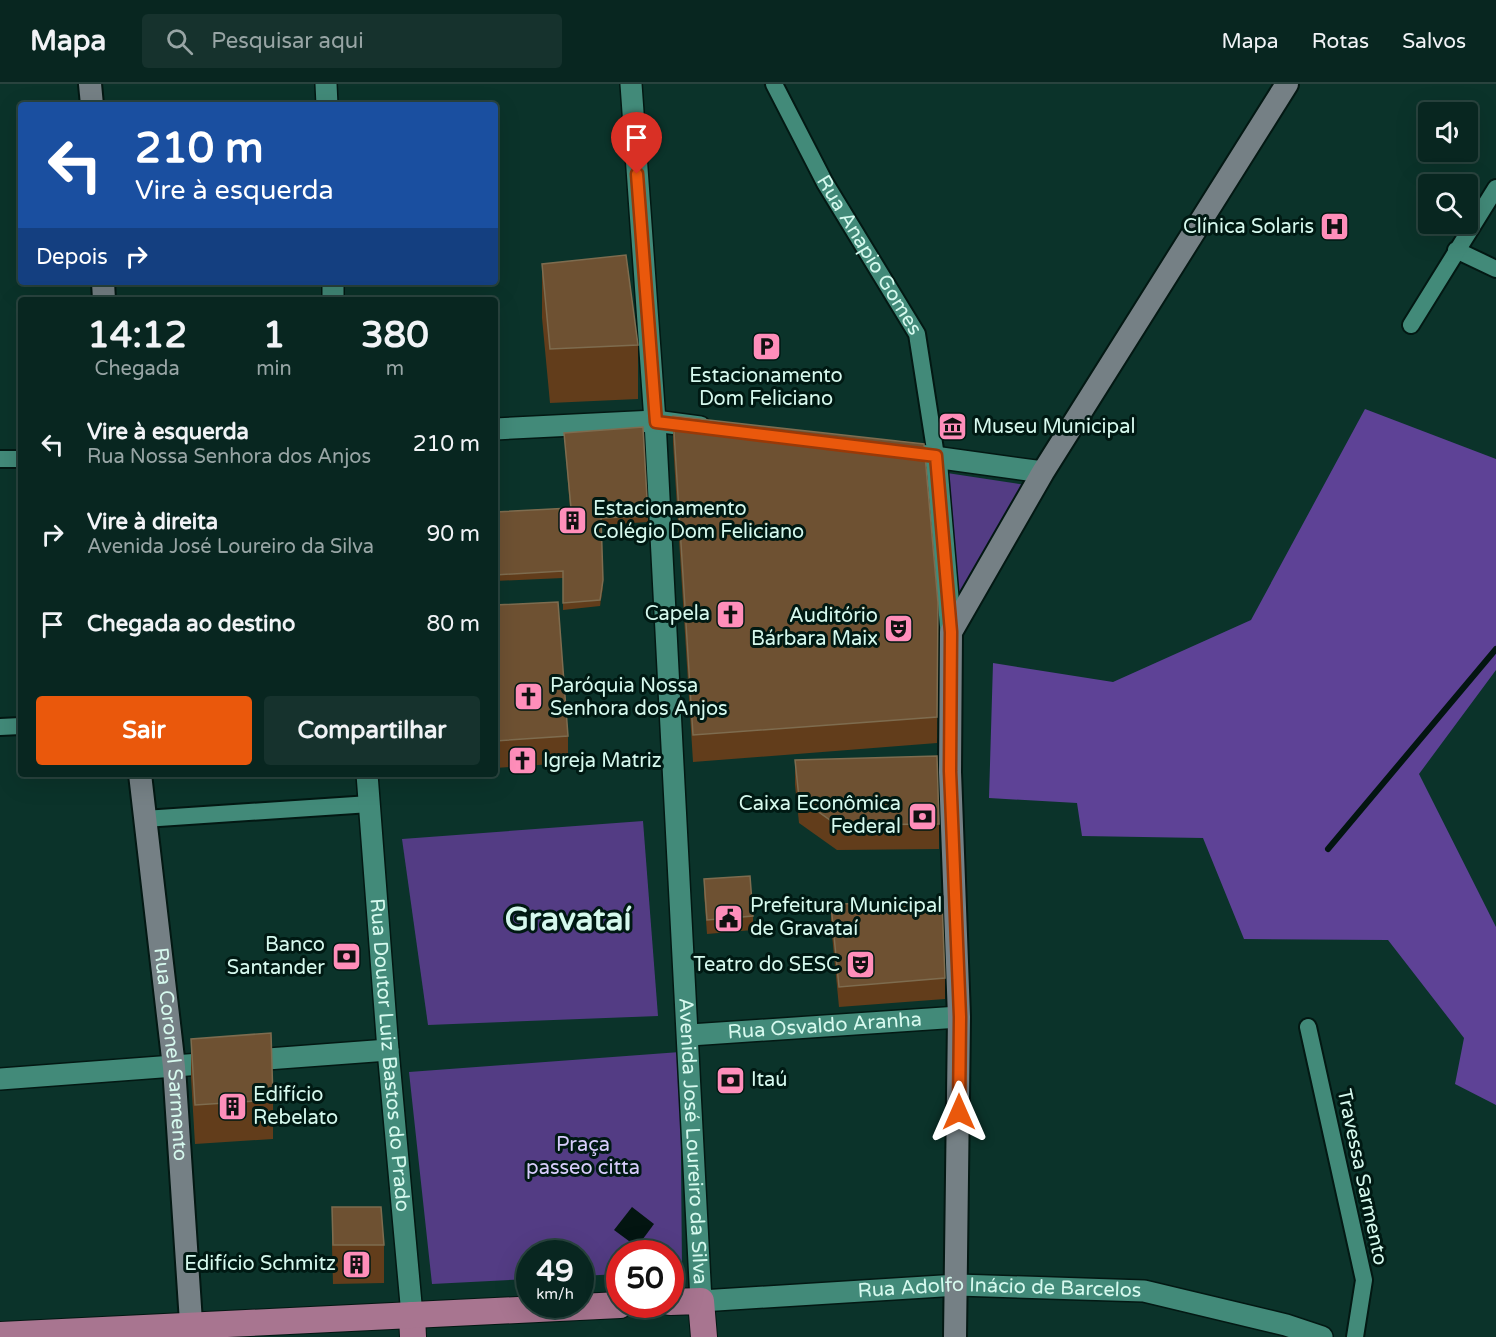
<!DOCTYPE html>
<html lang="pt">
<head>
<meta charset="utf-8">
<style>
	body { margin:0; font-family:"Varela Round",sans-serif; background:#16322d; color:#f1f3f6; height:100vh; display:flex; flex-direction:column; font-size:22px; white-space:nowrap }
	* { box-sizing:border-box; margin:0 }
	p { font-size:20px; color:#98a5a5 }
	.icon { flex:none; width:33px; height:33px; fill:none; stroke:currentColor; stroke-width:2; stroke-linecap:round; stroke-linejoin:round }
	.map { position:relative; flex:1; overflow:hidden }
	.side { position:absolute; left:18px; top:213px; width:480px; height:480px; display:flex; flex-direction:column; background:#082620; border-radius:6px; box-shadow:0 6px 24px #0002,0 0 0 2px #29433e }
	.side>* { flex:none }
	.guide { position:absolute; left:18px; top:18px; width:480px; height:183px; border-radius:6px; box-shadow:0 6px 24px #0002,0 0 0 2px #29433e; background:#1a4fa0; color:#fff; overflow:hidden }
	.buttons { position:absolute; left:1418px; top:18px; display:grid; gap:12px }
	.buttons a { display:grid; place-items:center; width:60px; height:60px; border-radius:6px; background:#082620; box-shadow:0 6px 24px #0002,0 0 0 2px #29433e; font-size:30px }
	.speed { position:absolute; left:516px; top:1156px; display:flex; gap:12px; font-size:30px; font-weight:700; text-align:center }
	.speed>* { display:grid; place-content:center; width:78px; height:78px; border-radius:50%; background:#082620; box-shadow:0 6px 24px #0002,0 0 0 2px #29433e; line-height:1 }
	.speed small { font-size:15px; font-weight:400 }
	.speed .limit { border:9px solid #d22; background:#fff; color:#111 }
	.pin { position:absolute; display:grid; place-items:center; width:51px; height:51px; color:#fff; margin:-62px -26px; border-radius:50% 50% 50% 0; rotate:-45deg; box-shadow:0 0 6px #0007 }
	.pin .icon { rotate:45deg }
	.me { position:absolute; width:66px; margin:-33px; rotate:0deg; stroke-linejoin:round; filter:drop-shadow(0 0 4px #0008) }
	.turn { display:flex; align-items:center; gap:21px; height:126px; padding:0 18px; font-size:27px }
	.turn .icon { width:78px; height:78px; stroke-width:2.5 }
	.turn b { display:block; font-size:42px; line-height:51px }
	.then { display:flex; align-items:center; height:57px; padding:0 18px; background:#0003; gap:12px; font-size:22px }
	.eta { display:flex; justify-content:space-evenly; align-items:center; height:102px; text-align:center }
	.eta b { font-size:36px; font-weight:700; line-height:42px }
	.button { display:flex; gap:12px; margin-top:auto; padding:12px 18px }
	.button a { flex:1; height:69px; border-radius:6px; background:#ea580c; color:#fff; font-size:24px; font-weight:700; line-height:69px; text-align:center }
	.button a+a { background:#16322d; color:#f1f3f6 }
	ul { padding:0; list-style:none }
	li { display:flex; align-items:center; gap:18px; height:90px; padding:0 18px }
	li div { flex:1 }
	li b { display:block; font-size:22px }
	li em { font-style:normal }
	header { display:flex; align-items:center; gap:36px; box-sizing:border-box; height:84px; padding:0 30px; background:#082620; border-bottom:2px solid #29433e }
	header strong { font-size:28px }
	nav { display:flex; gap:33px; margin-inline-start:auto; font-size:21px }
	.search { width:420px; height:54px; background:#16322d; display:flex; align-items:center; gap:15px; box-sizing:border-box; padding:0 21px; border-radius:6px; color:#98a5a5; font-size:22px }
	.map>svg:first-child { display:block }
</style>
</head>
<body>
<header>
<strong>Mapa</strong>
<div class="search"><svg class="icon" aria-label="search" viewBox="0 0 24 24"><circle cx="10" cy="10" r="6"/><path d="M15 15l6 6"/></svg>Pesquisar aqui</div>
<nav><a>Mapa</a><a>Rotas</a><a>Salvos</a></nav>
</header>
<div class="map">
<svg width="1496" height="1253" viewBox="0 0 1496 1253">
	<rect width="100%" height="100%" fill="#0b332a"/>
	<g fill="#533c84">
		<polygon points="947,389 1026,401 958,519"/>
		<polygon points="643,737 658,932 428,941 402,755"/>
		<polygon points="680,968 682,1186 671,1187 670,1170 620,1170 619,1190 581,1192 580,1170 530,1170 529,1195 432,1200 409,988"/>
	</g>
	<polygon fill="#5e4296" points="1365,325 1496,375 1496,586 1419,690 1496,843 1496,1021 1455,1000 1464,954 1388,856 1244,855 1203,754 1082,752 1077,719 989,714 993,579 1113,598 1251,536"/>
	<polygon fill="#031511" points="632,1123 654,1140 637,1163 614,1146"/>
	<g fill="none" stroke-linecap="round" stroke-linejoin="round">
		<polyline stroke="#031511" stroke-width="6" points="1328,765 1496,565"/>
		<defs>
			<g id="minor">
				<path id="s1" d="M774 0 825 99 917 250 936 372"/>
				<polyline points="1456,166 1496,185"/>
				<polyline points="1411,241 1496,104"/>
				<polyline points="0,375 21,375"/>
				<polyline points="0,643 21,642"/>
				<polyline points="144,735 370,720"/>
				<polyline points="1308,943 1364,1196 1355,1253"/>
			</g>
			<g id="tertiary">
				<polyline points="326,0 327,21"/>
				<path id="s2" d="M631 0 655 337 701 1217 958 1201 1144 1207 1286 1241 1322 1253"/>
				<polyline points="333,198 333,216"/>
				<polyline points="495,345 655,337 700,343"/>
				<polyline points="898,368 1043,388"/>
				<polyline points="936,372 951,548"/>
				<path id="s3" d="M367 690 388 966 412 1231"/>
				<path id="s4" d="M690 951 959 933"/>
				<polyline points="0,995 388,966"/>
			</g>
			<g id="secondary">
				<polyline points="90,0 92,21"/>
				<polyline points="103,198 104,216"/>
				<path id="s5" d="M140 690 174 983 192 1253"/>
				<polyline points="955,1253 959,933 950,688 951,548 1043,388 1287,0"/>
			</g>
			<g id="primary">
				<polyline points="670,1218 701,1217 704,1253"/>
				<polyline points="412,1231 413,1253"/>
				<polyline points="0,1251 620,1221"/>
			</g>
		</defs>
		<use href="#minor" stroke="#031813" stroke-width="20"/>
		<use href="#tertiary" stroke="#031813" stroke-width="24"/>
		<use href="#secondary" stroke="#031813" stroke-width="26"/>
		<use href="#primary" stroke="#031813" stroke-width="28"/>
		<use href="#minor" stroke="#428a79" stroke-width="16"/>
		<use href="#tertiary" stroke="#428a79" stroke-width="21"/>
		<use href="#secondary" stroke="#758085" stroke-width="22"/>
		<use href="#primary" stroke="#a87590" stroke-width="26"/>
	</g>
	<g fill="#623d1b">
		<polygon points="542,180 638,261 638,315 550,319 542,234"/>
		<polygon points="673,332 938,519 937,659 693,678 673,359"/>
		<polygon points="564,349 648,432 648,438 601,441 603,503 600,522 563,526 563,494 495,497 495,428 570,424"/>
		<polygon points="495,521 568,652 568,679 495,684"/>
		<polygon points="795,676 939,740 939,765 837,766 799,739 795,701"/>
		<polygon points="704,795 753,832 753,846 707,850 704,809"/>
		<polygon points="831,821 945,894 945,915 839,923 831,841"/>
		<polygon points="191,955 273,1016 273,1055 195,1060 191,994"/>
		<polygon points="332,1123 384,1161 384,1199 333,1200 332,1162"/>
	</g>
	<polygon fill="#3a3117" points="603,496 603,503 600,522 600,516"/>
	<g fill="#6e5132" stroke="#7e6c4f" stroke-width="1.5">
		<polygon points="626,171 638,261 550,265 542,180"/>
		<polygon points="673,332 924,360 938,519 937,633 693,651"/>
		<polygon points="643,343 648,432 601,434 603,496 600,516 563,519 563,487 495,491 495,428 571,424 564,349"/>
		<polygon points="558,518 568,652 495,657 495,521"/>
		<polygon points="937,672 939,740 837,741 799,714 795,676"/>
		<polygon points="750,792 753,832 707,836 704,795"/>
		<polygon points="884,817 942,818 945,894 839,903 831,821"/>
		<polygon points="271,949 273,1016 195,1021 191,955"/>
		<polygon points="332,1123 381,1123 384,1161 333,1161"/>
	</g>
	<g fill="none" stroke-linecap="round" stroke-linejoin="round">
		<defs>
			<polyline id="route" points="637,90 656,338 936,372 951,548 950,687 960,933 959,1028"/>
		</defs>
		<use href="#route" stroke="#983908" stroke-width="15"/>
		<use href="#route" stroke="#ea580c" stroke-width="10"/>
	</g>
	<defs>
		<symbol id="hospital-square" viewBox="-11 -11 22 22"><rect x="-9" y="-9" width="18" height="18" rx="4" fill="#ff8eba" stroke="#001913"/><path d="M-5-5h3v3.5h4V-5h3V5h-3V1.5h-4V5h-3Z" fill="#111"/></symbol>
		<symbol id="parking-square" viewBox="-11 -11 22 22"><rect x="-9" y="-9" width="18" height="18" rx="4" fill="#ff8eba" stroke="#001913"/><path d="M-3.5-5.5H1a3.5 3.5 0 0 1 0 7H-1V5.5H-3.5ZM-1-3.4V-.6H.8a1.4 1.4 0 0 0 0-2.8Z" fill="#111"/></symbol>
		<symbol id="museum-square" viewBox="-11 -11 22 22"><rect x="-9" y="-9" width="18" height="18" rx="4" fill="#ff8eba" stroke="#001913"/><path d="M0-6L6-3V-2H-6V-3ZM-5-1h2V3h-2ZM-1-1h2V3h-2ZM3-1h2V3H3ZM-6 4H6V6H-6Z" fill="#111"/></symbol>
		<symbol id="building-square" viewBox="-11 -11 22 22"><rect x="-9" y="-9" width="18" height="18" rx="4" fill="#ff8eba" stroke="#001913"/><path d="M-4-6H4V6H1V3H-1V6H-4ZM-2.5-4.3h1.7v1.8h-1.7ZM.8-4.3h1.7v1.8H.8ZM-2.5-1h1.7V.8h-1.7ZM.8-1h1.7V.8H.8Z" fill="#111"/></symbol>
		<symbol id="church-square" viewBox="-11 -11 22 22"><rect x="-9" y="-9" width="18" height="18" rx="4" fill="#ff8eba" stroke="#001913"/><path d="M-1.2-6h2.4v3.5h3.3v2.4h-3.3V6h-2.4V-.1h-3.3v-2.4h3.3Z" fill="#111"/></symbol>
		<symbol id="theatre-square" viewBox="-11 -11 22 22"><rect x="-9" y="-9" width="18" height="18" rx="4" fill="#ff8eba" stroke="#001913"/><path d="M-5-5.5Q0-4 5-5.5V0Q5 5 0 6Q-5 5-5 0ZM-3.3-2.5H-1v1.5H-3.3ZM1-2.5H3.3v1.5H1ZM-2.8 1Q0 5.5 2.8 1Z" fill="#111"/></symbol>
		<symbol id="bank-square" viewBox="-11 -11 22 22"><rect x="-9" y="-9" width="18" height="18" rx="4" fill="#ff8eba" stroke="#001913"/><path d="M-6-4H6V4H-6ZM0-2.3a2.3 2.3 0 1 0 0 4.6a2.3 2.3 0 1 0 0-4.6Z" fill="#111"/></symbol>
		<symbol id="civic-square" viewBox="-11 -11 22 22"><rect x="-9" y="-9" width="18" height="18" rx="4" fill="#ff8eba" stroke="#001913"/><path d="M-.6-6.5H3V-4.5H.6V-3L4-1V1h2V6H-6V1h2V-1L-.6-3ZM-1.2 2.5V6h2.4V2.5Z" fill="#111"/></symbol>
	</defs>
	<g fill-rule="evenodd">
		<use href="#hospital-square" x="1318" y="126" width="33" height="33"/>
		<use href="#parking-square" x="750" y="246" width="33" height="33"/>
		<use href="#museum-square" x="936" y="326" width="33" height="33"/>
		<use href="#building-square" x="556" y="420" width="33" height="33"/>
		<use href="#church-square" x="714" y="514" width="33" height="33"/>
		<use href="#theatre-square" x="882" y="528" width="33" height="33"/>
		<use href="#church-square" x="512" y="596" width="33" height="33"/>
		<use href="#church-square" x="506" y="660" width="33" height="33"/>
		<use href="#bank-square" x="906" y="716" width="33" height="33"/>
		<use href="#civic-square" x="712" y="818" width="33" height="33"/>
		<use href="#bank-square" x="330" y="856" width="33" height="33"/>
		<use href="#theatre-square" x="844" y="864" width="33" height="33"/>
		<use href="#bank-square" x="714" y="980" width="33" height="33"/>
		<use href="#building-square" x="216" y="1006" width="33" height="33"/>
		<use href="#building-square" x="340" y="1164" width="33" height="33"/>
	</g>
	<g text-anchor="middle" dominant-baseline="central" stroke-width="6" stroke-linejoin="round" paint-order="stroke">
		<g font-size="20" fill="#d6f9ee" stroke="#001913" text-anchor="end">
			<text x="1314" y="143">Clínica Solaris</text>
			<text x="766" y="292" text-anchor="middle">Estacionamento<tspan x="766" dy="23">Dom Feliciano</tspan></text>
			<text x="973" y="343" text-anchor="start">Museu Municipal</text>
			<text x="593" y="425" text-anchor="start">Estacionamento<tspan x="593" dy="23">Colégio Dom Feliciano</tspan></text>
			<text x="710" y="530">Capela</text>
			<text x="878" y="532">Auditório<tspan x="878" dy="23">Bárbara Maix</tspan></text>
			<text x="550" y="602" text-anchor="start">Paróquia Nossa<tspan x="550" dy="23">Senhora dos Anjos</tspan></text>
			<text x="543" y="677" text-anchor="start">Igreja Matriz</text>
			<text x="901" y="720">Caixa Econômica<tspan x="901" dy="23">Federal</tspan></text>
			<text x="750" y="822" text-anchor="start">Prefeitura Municipal<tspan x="750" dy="23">de Gravataí</tspan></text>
			<text x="325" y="861">Banco<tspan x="325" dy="23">Santander</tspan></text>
			<text x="840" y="881">Teatro do SESC</text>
			<text x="751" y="996" text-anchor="start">Itaú</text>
			<text x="253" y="1011" text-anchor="start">Edifício<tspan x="253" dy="23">Rebelato</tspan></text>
			<text x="336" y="1180">Edifício Schmitz</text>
		</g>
		<g font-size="20" fill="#d6f9ee" stroke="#001913">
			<text stroke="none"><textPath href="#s1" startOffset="196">Rua Anapio Gomes</textPath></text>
			<text stroke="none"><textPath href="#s4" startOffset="135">Rua Osvaldo Aranha</textPath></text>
			<text stroke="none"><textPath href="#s5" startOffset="282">Rua Coronel Sarmento</textPath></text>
			<text stroke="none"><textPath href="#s3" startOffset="282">Rua Doutor Luiz Bastos do Prado</textPath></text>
			<text stroke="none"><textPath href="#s2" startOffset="1059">Avenida José Loureiro da Silva</textPath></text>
			<text transform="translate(1362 1093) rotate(78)">Travessa Sarmento</text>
			<text stroke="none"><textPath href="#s2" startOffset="1518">Rua Adolfo Inácio de Barcelos</textPath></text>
		</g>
		<g font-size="20" fill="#d8cdfc" stroke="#001913">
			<text x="583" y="1061">Praça<tspan x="583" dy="23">passeo citta</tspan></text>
		</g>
		<g font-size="32" font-weight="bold" fill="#d6f9ee" stroke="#001913">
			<text x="568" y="836">Gravataí</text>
		</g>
	</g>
</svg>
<div class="buttons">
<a><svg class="icon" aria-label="sound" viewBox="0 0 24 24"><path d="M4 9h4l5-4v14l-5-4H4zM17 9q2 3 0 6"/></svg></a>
<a><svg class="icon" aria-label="search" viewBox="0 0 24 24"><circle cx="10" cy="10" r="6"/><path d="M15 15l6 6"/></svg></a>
</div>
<div class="speed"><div>49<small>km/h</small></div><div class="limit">50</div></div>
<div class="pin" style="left:637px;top:90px;background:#d93025"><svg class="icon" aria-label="arrive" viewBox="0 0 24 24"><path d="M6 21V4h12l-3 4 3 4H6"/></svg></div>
<svg class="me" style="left:959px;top:1028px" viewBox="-20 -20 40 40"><path d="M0-17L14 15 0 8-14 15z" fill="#ea580c" stroke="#fff" stroke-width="4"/></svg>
<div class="guide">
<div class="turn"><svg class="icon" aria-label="left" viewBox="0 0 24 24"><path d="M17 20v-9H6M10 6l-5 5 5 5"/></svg><div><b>210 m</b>Vire à esquerda</div></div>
<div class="then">Depois<svg class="icon" aria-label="right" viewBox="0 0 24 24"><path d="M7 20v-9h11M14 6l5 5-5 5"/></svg></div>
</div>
<section class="side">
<div class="eta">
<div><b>14:12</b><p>Chegada</p></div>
<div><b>1</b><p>min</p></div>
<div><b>380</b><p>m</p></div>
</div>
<ul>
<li><svg class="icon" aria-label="left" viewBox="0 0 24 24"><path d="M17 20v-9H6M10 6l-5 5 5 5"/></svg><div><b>Vire à esquerda</b><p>Rua Nossa Senhora dos Anjos</p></div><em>210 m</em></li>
<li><svg class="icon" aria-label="right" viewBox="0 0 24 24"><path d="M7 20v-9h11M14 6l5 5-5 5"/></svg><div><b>Vire à direita</b><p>Avenida José Loureiro da Silva</p></div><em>90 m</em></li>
<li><svg class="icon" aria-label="arrive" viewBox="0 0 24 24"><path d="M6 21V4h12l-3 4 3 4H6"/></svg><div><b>Chegada ao destino</b></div><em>80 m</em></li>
</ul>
<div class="button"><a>Sair</a><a>Compartilhar</a></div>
</section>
</div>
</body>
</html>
